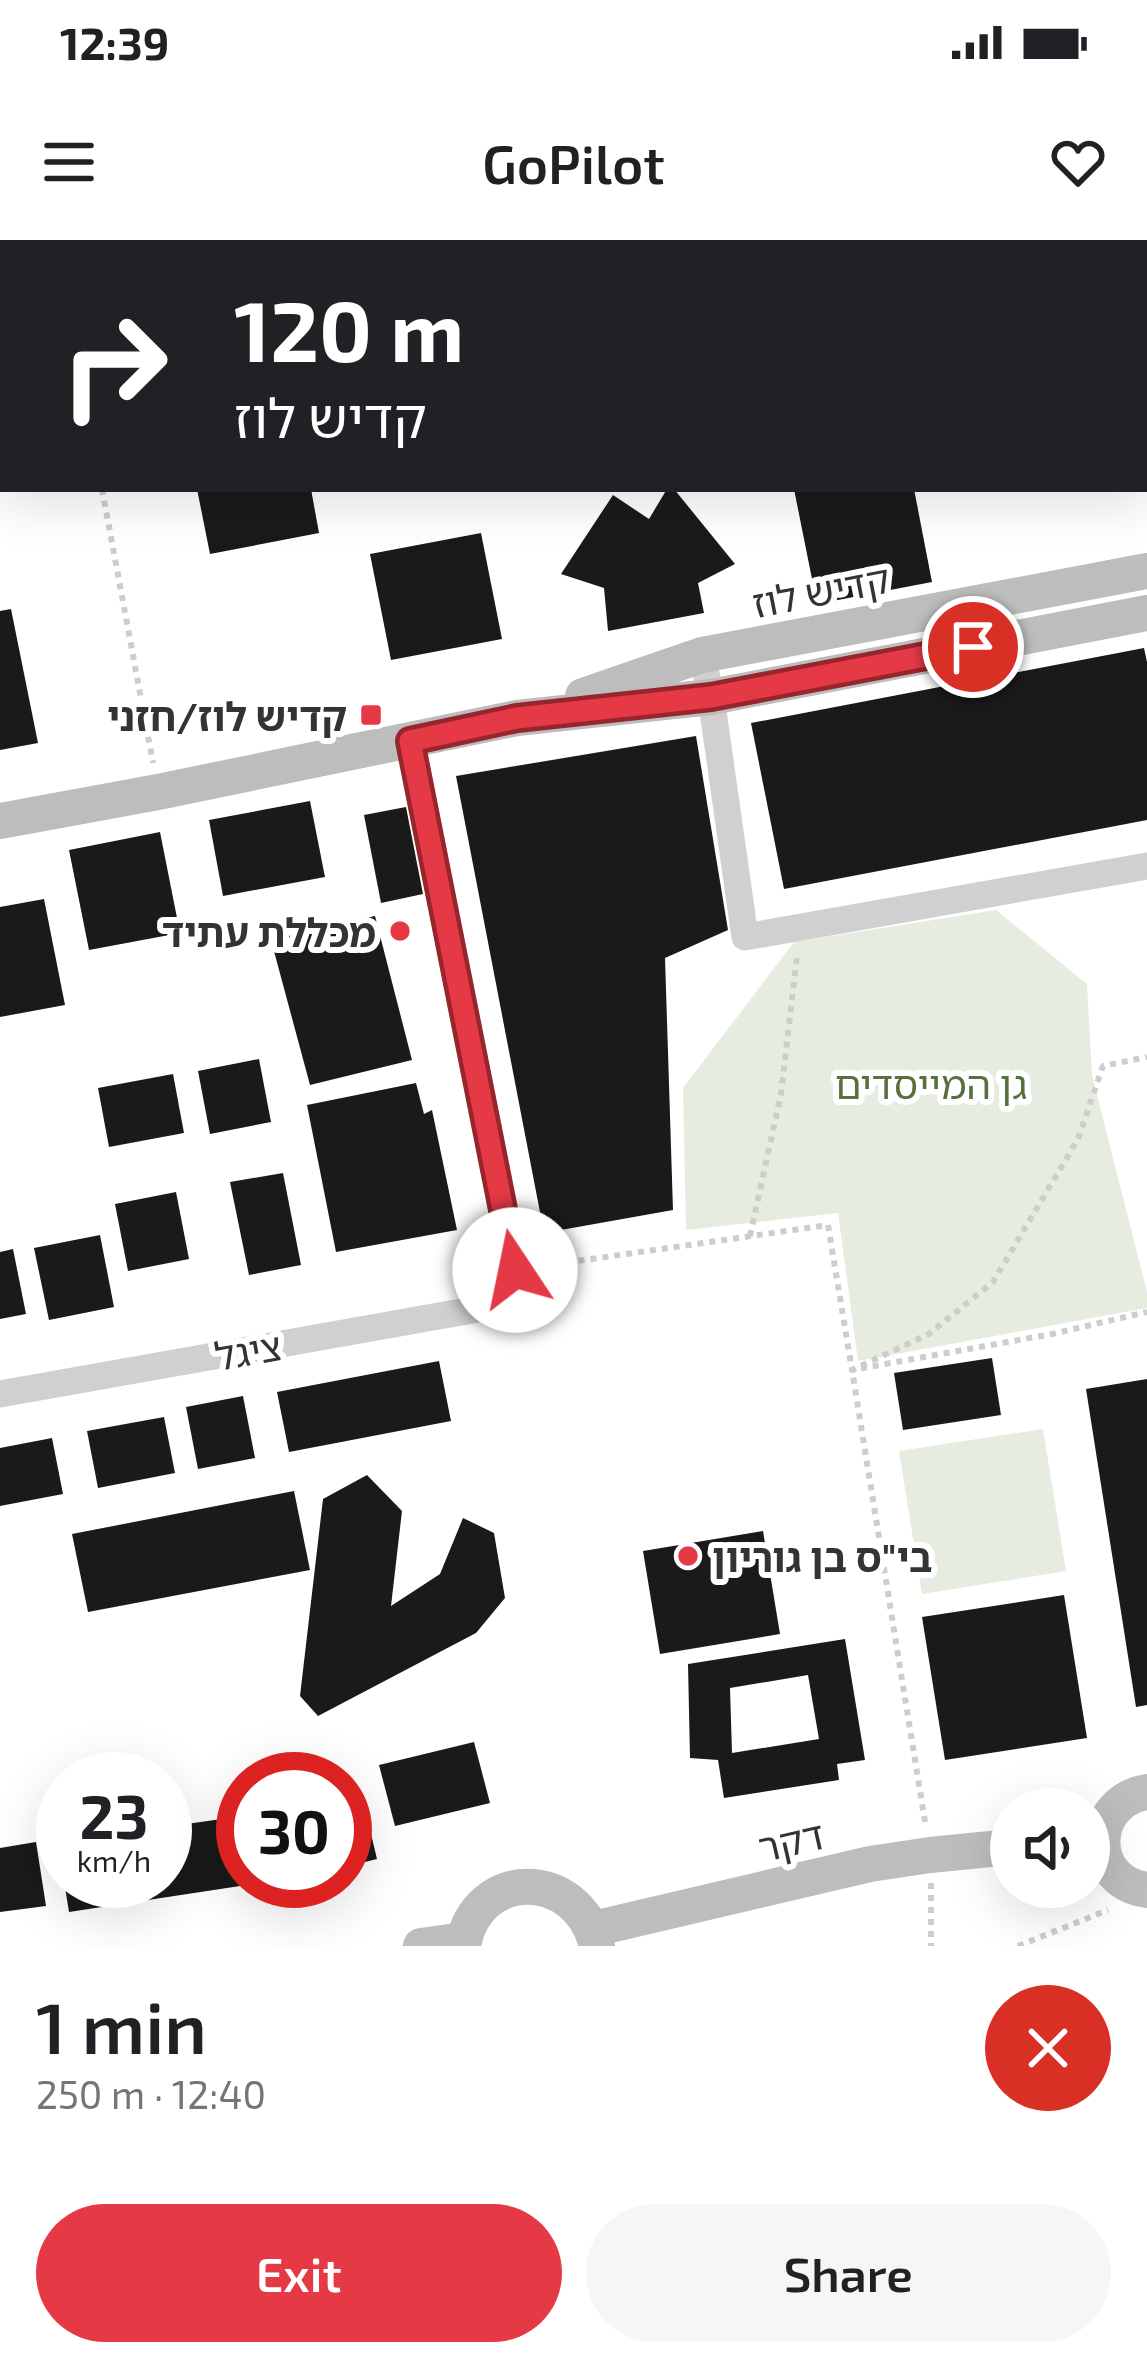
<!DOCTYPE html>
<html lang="en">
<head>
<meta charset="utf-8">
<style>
	body { margin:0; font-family:"Exo 2","Noto Sans Hebrew",sans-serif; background:#f6f6f6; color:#202124; height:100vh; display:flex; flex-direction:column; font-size:45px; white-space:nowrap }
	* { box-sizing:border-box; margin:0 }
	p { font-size:39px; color:#757577 }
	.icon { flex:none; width:66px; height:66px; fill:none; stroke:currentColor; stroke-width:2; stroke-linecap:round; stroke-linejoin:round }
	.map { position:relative; height:1706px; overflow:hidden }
	.details { display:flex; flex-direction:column; background:#fff; flex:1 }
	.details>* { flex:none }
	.guide { position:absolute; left:0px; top:0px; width:1149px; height:252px; box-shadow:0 12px 48px #0002; background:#202124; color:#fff; overflow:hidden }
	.buttons { position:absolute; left:990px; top:1548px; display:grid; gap:24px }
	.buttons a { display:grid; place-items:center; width:120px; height:120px; border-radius:50%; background:#fff; box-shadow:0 12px 48px #0002; font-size:60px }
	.speed { position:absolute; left:36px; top:1512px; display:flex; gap:24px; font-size:60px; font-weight:700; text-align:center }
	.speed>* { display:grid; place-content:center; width:156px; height:156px; border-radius:50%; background:#fff; box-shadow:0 12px 48px #0002; line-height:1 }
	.speed small { font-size:30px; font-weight:400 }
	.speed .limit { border:18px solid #d22; background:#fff; color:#111 }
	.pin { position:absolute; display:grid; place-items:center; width:102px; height:102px; color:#fff; margin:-51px; border:6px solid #fff; border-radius:50%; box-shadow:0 3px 12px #0007 }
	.me { position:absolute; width:132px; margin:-66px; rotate:349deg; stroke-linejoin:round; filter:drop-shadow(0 0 9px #0008) }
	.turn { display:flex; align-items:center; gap:42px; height:252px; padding:0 36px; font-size:54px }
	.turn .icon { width:156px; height:156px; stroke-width:2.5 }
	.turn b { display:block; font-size:84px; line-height:102px }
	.round { display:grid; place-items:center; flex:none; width:126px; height:126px; border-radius:63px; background:#f6f6f6 }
	.summary { display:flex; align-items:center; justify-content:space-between; height:204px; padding:0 36px }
	h1 { font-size:72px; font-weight:600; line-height:90px }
	.primary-button { display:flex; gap:24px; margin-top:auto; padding:24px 36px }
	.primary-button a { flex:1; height:138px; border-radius:72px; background:#e63946; color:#fff; font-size:48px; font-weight:600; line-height:138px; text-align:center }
	.primary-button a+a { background:#f6f6f6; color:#202124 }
	.status { display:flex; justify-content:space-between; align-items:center; height:84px; padding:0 60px; background:#fff; direction:ltr }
	.status svg { height:33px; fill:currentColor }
	header { display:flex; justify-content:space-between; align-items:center; height:156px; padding:0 36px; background:#fff; font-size:54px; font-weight:600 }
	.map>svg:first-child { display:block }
</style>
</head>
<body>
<div class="status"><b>12:39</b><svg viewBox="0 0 49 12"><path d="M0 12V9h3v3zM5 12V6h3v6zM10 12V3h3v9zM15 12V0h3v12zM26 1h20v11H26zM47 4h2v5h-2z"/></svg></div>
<header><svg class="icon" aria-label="menu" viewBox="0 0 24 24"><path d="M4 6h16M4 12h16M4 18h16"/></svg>GoPilot<svg class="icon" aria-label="heart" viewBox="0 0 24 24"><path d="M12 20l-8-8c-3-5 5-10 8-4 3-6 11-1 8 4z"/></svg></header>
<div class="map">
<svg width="1147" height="1706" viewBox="0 0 1147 1706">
	<rect width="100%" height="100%" fill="#fff"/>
	<g fill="#e6ecdf">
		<polygon points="996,670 1087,744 1092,835 1147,1052 1147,1068 858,1121 838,973 686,990 683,848 794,702"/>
		<polygon points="1043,1189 1066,1331 922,1354 899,1211"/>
	</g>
	<g fill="#1a1a1a" fill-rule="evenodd">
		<polygon points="197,249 311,249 319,293 210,314"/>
		<polygon points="667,249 674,249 735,324 698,343 704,373 608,391 604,348 561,334 613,255 649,279"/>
		<polygon points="794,249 914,249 932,342 817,364"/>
		<polygon points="481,293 502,399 391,420 370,314"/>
		<polygon points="11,369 38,503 0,510 0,371"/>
		<polygon points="1144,408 1147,422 1147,580 784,649 751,483"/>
		<polygon points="696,496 728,690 665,718 673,970 544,993 456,536"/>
		<polygon points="310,561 325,637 223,656 209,580"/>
		<polygon points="406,567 423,654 381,663 364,575"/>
		<polygon points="160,592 180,693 89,710 69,610"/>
		<polygon points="44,659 65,765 0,777 0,667"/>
		<polygon points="375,676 412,820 310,845 271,700"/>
		<polygon points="259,819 271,882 210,894 198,831"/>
		<polygon points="173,834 184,893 109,907 98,848"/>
		<polygon points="416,843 424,874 432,870 457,990 336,1012 307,865"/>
		<polygon points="283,933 301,1025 249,1035 230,942"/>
		<polygon points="176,952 189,1019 128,1031 115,964"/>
		<polygon points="100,995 114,1067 49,1080 34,1008"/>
		<polygon points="13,1009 26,1074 0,1079 0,1012"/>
		<polygon points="992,1118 1001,1175 903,1190 894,1133"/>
		<polygon points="439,1121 451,1181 289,1212 277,1152"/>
		<polygon points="1147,1139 1147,1465 1136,1467 1086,1149"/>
		<polygon points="243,1156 255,1218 198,1229 186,1167"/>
		<polygon points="164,1177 175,1233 98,1248 87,1191"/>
		<polygon points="52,1198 63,1254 0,1266 0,1208"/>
		<polygon points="367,1235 402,1271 391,1366 440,1334 463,1278 494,1293 505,1358 476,1393 318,1476 300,1456 323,1259"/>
		<polygon points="294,1251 310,1330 88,1372 72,1294"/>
		<polygon points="763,1291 780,1394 660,1414 643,1311"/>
		<polygon points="1064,1355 1087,1498 945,1520 922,1377"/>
		<path d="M845 1399 865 1520 837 1524 839 1540 724 1558 718 1520 690 1518 688 1424ZM808 1435 819 1499 732 1513 730 1448Z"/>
		<polygon points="474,1502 490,1563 395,1586 379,1525"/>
		<polygon points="365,1569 377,1619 345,1627 345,1574"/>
		<polygon points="229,1578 240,1646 69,1672 64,1641 165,1641 165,1587"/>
		<polygon points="36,1602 46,1666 0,1672 0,1608"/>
	</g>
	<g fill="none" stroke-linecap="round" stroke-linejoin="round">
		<g stroke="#cdcdcd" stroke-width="6" stroke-dasharray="6 6" stroke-linecap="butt">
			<polyline points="102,249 153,523"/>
			<polyline points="750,996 781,854 797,716"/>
			<polyline points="543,1026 828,985 852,1130 1052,1094 1147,1072"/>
			<polyline points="925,1582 852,1130 929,1094 993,1042 1078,899 1103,826 1147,817"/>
			<polyline points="931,1643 931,1706"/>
			<polyline points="1018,1706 1108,1670"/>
		</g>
		<g stroke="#d0d0d0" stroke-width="14">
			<polyline points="218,3 235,0"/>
			<polyline points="651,3 667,0"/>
			<polyline points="1054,3 1069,0"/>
			<polyline points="0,43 3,42"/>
			<polyline points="0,123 3,122"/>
			<polyline points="0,217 3,216"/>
		</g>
		<g stroke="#d0d0d0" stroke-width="27">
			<polyline points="702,415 711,457 745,697 1147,626"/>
			<polyline points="0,1154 495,1066 515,1030 410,501"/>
		</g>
		<g stroke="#bdbdbd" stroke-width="36">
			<polyline points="583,456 702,415 1147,331"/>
			<polyline points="0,581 158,552 517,478 711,457 1147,373"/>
			<path d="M1147 1552C1088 1562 1087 1642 1147 1650"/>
			<polyline points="593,1689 870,1624 930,1615 1011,1607"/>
			<polyline points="421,1706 463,1700"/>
			<path d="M463 1706C476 1627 578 1627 597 1706"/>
		</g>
		<g stroke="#9a9a9a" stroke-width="48">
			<polyline points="414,3 430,0"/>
			<polyline points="834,3 850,0"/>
			<polyline points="0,78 3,78"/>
			<polyline points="0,164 3,163"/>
		</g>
	</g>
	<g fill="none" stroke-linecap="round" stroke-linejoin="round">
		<defs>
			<polyline id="route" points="515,1030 410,501 517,478 711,457 973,407"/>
		</defs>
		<use href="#route" stroke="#96252e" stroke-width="30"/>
		<use href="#route" stroke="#e63946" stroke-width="21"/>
	</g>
	<g fill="#e63946" stroke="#fff" stroke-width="4.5">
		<rect x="359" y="463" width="24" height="24" rx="6"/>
		<circle cx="400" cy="691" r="12"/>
		<circle cx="688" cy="1316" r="12"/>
	</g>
	<g text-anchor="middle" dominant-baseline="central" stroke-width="12" stroke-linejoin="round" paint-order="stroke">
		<g font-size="39" fill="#333" stroke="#fff">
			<text transform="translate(821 350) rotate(-11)">קדיש לוז</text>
			<text transform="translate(248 1110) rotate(-10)">ציגל</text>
			<text transform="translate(791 1600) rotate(-13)">דקר</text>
		</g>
		<g font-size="39" font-weight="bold" fill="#333" stroke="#fff" text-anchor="end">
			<text x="347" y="475">קדיש לוז/חזני</text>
			<text x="376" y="691">מכללת עתיד</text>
			<text x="712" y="1316" text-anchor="start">בי"ס בן גוריון</text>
		</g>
		<g font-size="39" fill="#56703f" stroke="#fff">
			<text x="931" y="843">גן המייסדים</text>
		</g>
	</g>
</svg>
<div class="buttons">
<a><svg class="icon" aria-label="sound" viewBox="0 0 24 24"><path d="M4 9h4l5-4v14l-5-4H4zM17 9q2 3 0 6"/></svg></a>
</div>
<div class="speed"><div>23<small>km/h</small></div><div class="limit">30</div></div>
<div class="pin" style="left:973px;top:407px;background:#d93025"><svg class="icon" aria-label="arrive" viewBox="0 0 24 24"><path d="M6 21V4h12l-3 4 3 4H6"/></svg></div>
<svg class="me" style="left:515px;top:1030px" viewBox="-20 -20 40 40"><circle r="19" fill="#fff"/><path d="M0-13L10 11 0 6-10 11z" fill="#e63946"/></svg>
<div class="guide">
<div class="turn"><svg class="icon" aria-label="right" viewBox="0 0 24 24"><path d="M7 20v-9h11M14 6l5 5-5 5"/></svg><div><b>120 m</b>קדיש לוז</div></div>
</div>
</div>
<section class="details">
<div class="summary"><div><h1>1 min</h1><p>250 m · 12:40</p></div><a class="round" style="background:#d93025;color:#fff"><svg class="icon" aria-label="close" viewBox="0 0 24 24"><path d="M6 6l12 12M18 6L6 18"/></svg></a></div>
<div class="primary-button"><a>Exit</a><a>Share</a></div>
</section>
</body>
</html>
